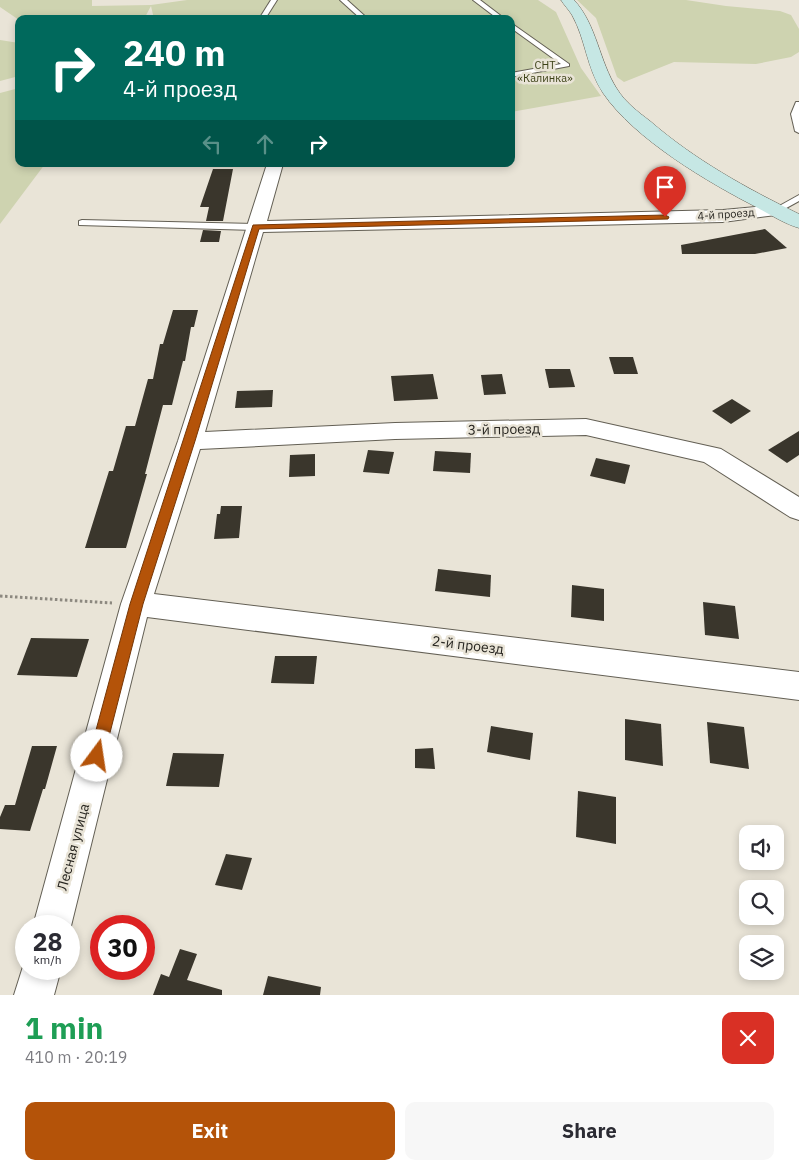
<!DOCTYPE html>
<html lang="en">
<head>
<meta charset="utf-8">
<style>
	body { margin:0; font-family:"IBM Plex Sans",sans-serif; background:#f7f7f7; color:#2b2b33; height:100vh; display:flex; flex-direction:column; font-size:19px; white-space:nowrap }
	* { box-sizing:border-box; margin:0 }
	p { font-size:16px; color:#7c7c81 }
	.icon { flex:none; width:28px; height:28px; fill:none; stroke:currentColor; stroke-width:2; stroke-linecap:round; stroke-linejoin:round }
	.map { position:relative; height:995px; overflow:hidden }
	.details { display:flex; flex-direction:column; background:#fff; flex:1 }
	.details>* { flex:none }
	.guide { position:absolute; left:15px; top:15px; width:500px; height:152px; border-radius:10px; box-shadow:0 2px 8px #0003; background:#00695c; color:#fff; overflow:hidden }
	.fabs { position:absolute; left:739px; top:825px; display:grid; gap:10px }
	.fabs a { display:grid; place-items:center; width:45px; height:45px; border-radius:10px; background:#fff; box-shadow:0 2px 8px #0003; font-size:25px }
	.speed { position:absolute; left:15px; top:915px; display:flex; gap:10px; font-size:25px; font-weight:700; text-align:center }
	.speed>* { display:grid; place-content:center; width:65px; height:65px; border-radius:50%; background:#fff; box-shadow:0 2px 8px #0003; line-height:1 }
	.speed small { font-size:12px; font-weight:400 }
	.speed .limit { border:8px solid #d22; background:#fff; color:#111 }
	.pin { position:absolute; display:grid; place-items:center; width:42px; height:42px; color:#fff; margin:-51px -21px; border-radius:50% 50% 50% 0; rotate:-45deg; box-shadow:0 0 5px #0007 }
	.pin .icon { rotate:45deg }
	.me { position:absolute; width:55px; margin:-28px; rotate:14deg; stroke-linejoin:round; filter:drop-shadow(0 0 4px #0008) }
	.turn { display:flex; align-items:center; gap:18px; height:105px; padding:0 25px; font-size:22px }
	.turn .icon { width:65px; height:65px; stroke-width:2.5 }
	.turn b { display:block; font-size:35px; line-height:42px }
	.lanes { display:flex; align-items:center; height:48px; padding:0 25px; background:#0003; justify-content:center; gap:25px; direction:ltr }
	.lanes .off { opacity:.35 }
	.round { display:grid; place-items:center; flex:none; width:52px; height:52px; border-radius:10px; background:#f7f7f7 }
	.summary { display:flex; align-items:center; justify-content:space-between; height:85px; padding:0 25px }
	h1 { font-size:30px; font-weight:700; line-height:38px; color:#1e9e55 }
	.cta { display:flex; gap:10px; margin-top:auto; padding:10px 25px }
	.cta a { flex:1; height:58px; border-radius:10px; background:#b45309; color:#fff; font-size:20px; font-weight:700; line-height:58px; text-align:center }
	.cta a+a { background:#f7f7f7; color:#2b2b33 }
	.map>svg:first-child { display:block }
</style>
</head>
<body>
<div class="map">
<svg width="799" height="995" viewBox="0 0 799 995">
	<rect width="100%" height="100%" fill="#e9e4d7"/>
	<g fill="#ced3b0">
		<polygon points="0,0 92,0 92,6 151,5 187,0 538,0 556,12 581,68 601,96 511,112 511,19 154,19 151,6 144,19 19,20 0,7"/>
		<polygon points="577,0 686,0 726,6 780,11 791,15 799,29 799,52 791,57 756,64 674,62 624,82 617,77 596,18"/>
		<polygon points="0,40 19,43 19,76 0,81"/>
		<polygon points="19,88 19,164 45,164 0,224 0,93"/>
	</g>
	<g fill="#3a362c">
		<polygon points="213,169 233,169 223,221 206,221 209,207 200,207"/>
		<polygon points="765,229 787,248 755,254 682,254 681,245"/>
		<polygon points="203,230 221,231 219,242 200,242"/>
		<polygon points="173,310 198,310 194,327 191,327 185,361 183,361 172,405 163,405 145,474 147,474 126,548 85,548 109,471 113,471 126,426 135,426 148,379 153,379 160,344 163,344"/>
		<polygon points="609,357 633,357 638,374 614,374"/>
		<polygon points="545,369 570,369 575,387 549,388"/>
		<polygon points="433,374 438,399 394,401 391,376"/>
		<polygon points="502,374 506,394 484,395 481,375"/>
		<polygon points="273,390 272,407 235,408 237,391"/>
		<polygon points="732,399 751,411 731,424 712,411"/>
		<polygon points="799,431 799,455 787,463 768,450"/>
		<polygon points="368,450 394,452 389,474 363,472"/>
		<polygon points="435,451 471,453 470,473 433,471"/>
		<polygon points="315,454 315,476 289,477 290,455"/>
		<polygon points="596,458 630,465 625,484 590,476"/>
		<polygon points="221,506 242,506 239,538 214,539 217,514 220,514"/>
		<polygon points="438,569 491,575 490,597 435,591"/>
		<polygon points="572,585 604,589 604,621 571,617"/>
		<polygon points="703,602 735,606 739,639 705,635"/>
		<polygon points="31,638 89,639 77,677 17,675"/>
		<polygon points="275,656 317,656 314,684 271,683"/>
		<polygon points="625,719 661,724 663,766 625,760"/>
		<polygon points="707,722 744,727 749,769 710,763"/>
		<polygon points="491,726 533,733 530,760 487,752"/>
		<polygon points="32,746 57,746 45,789 43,789 30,831 0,829 0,817 5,805 15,805"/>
		<polygon points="433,748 435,769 415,768 415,749"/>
		<polygon points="173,753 224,754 219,787 166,786"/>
		<polygon points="578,791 616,797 616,844 576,837"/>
		<polygon points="226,854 252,858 242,890 215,885"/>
		<polygon points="180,949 197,954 187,980 222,990 222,995 153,995 161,974 169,977"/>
		<polygon points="268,976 321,987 320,995 263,995"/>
	</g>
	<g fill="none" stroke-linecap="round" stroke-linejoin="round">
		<defs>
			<g id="lane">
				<polygon points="271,0 277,0 265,19 259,19"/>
				<polygon points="340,0 347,0 368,19 361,19"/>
				<polygon points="473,0 480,0 505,19 498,19"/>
				<polygon points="511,23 569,64 569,66 511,77 511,73 561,64 511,28"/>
				<polygon points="796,102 799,102 799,133 795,131 791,114"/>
				<polygon points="799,195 799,201 779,212 772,210"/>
				<polygon points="82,220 255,224 259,227 255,230 79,225 79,221"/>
			</g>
			<g id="street">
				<polygon points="267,164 283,164 267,221 723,210 776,205 782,206 785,210 782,214 776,215 723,222 263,232 205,432 395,423 586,419 721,449 799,497 799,520 790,517 704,462 586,435 395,439 200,449 154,594 799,672 799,700 147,617 71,926 69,932 69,926 33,926 121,604 178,441"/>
				<polygon points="26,957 26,969 61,969 54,995 14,995"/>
			</g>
			<path id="secondary" d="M561 0H574C597 25 599 61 617 89 625 102 638 112 650 121 695 160 746 188 799 214V228C785 224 771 215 758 208 709 183 634 139 603 93 586 67 586 40 572 15 569 10 564 5 561 0Z"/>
		</defs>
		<use href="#lane" stroke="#635f54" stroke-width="2"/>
		<use href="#street" stroke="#635f54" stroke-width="2"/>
		<use href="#secondary" stroke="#635f54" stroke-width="1"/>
		<polyline stroke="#8c887f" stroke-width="3" stroke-dasharray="2.5 2.5" stroke-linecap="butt" points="0,596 112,603"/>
		<use href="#lane" fill="#fff" fill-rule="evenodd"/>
		<use href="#street" fill="#fff" fill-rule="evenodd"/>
		<use href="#secondary" fill="#c6e7e4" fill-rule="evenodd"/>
	</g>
	<polygon fill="#b45309" stroke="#753606" points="665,215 669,217 668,219 259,229 195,441 143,604 104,756 102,760 97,762 92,760 89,756 130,604 253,225"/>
	<g text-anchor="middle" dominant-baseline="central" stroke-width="5" stroke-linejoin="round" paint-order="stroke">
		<g font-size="11" fill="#3b4016" stroke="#e9e4d7">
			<text x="545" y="65">СНТ<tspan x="545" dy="13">«Калинка»</tspan></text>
		</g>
		<g font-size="11" fill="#282621" stroke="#e9e4d7">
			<text transform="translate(726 214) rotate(-4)">4-й проезд</text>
		</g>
		<g font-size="14" fill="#282621" stroke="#e9e4d7">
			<text transform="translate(504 429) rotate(-1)">3-й проезд</text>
			<text transform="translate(468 645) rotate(7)">2-й проезд</text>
			<text transform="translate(73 847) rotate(-75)">Лесная улица</text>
		</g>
	</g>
</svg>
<div class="fabs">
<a><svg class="icon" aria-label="sound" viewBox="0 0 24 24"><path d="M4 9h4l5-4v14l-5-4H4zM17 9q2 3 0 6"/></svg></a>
<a><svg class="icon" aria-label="search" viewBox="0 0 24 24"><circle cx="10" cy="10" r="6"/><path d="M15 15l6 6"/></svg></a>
<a><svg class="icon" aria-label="layers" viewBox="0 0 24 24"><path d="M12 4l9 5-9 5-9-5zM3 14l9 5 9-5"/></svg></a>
</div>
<div class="speed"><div>28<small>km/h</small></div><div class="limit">30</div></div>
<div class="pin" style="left:665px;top:217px;background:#d93025"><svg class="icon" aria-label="arrive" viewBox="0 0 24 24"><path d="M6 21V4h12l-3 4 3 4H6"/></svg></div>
<svg class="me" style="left:97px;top:756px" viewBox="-20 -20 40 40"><circle r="19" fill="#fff"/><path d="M0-13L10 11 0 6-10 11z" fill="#b45309"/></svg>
<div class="guide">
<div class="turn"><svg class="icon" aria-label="right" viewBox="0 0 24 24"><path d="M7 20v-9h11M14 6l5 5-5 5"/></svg><div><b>240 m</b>4-й проезд</div></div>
<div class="lanes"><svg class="icon off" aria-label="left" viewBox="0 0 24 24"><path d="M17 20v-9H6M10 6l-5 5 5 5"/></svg><svg class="icon off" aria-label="ahead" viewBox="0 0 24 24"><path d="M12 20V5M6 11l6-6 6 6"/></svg><svg class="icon" aria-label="right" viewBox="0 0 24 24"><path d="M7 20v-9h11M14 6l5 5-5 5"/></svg></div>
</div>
</div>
<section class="details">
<div class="summary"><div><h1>1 min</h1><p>410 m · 20:19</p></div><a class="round" style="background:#d93025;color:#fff"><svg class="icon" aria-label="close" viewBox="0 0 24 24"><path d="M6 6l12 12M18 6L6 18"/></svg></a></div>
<div class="cta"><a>Exit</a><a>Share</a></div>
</section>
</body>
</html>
